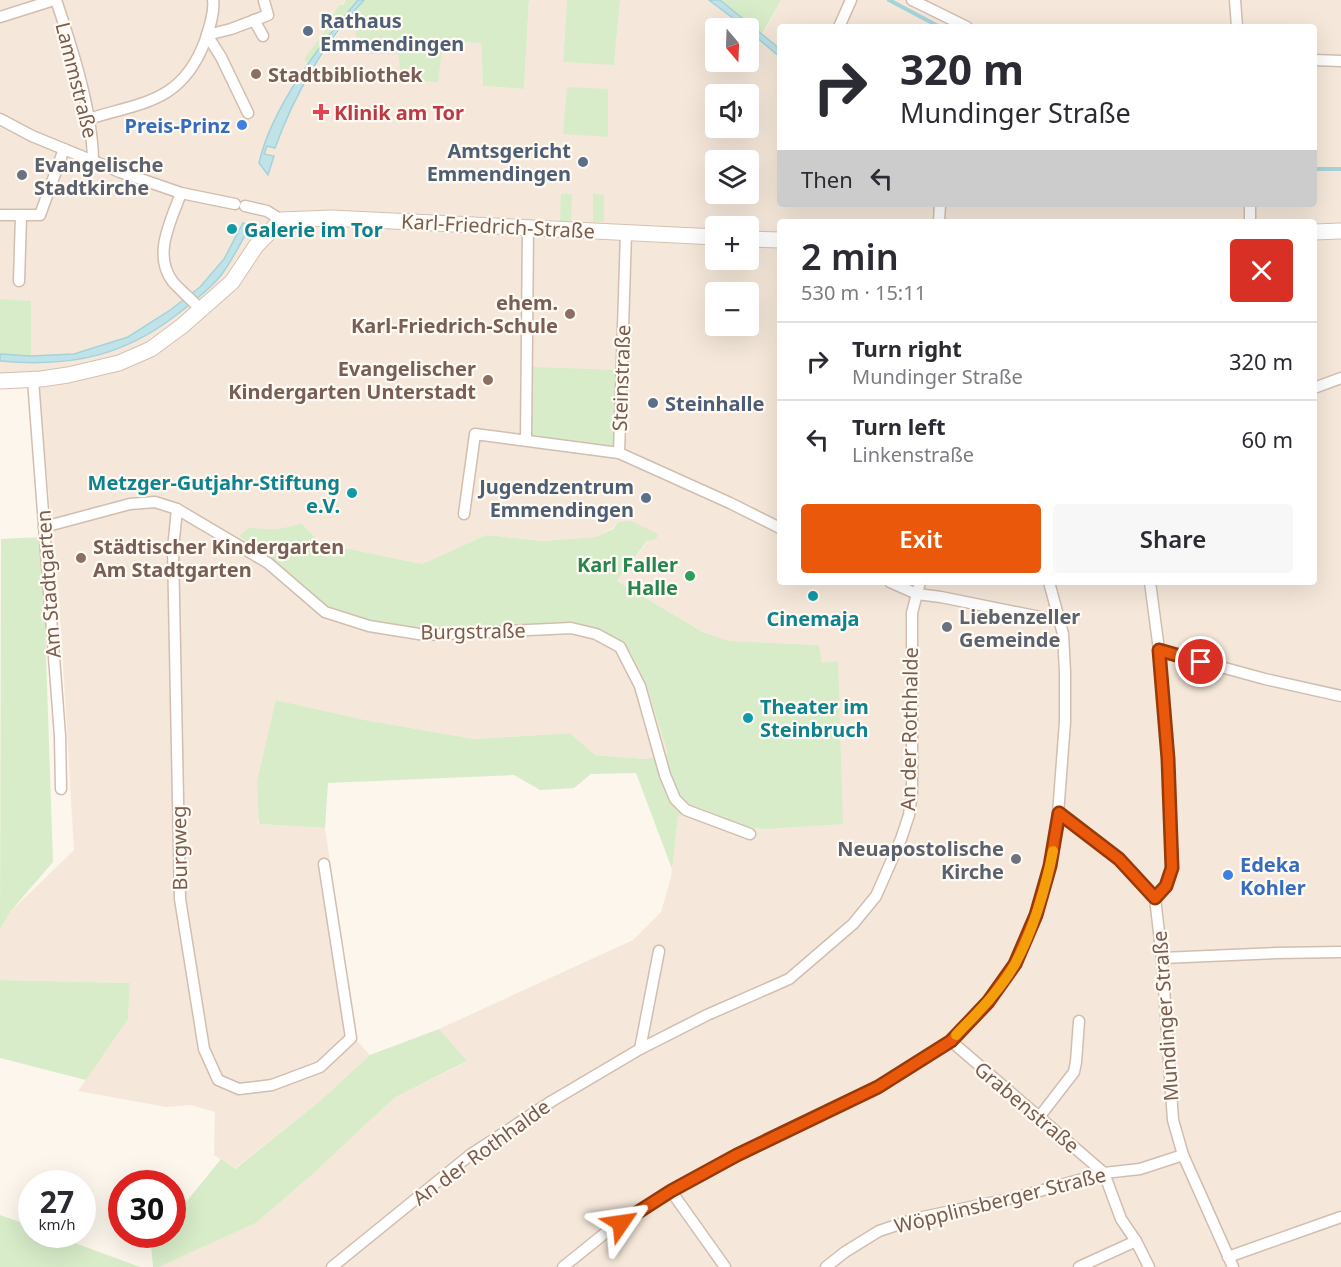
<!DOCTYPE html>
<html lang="en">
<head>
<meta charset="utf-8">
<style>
	body { margin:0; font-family:"Noto Sans",sans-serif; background:#f7f7f7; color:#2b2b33; height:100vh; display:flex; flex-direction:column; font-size:22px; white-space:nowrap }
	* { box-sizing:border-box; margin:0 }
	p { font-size:20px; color:#7c7c81 }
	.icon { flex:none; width:33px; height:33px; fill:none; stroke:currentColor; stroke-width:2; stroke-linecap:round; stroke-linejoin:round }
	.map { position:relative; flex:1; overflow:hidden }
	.side { position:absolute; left:777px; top:219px; width:540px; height:366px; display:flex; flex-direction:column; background:#fff; border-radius:6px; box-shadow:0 6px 24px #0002 }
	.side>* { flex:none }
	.hud { position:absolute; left:777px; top:24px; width:540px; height:183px; border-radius:6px; box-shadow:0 6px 24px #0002; background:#fff; color:#2b2b33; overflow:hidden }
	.needle { width:39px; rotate:161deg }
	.buttons { position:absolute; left:705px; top:18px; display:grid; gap:12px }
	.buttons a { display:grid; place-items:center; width:54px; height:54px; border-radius:6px; background:#fff; box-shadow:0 6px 24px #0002; font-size:30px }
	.speed { position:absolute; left:18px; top:1170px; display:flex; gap:12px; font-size:30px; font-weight:700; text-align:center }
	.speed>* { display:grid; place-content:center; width:78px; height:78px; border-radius:50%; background:#fff; box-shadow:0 6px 24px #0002; line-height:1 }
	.speed small { font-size:15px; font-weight:400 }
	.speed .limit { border:9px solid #d22; background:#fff; color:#111 }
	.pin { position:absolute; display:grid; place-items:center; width:51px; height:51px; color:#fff; margin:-26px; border:3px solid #fff; border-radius:50%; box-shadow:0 2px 6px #0007 }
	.me { position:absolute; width:66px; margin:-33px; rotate:58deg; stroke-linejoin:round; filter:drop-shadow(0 0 4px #0008) }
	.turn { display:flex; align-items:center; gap:21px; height:126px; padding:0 24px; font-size:27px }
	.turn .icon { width:78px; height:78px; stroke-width:2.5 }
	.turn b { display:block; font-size:42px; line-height:51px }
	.then { display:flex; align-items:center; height:57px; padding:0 24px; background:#0003; gap:12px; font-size:22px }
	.round { display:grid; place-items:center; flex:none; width:63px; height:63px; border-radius:6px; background:#f7f7f7 }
	.head { display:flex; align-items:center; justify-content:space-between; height:102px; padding:0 24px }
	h1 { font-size:36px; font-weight:600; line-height:45px }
	.cta { display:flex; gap:12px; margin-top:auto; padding:12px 24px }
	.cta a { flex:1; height:69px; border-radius:6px; background:#ea580c; color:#fff; font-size:24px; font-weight:600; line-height:69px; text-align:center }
	.cta a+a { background:#f7f7f7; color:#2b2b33 }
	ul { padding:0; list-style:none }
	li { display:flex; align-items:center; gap:18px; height:78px; padding:0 24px; border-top:2px solid #e1e1e2 }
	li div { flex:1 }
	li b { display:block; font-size:22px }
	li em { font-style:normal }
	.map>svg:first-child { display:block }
</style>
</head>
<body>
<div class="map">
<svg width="1341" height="1267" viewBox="0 0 1341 1267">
	<rect width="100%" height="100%" fill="#fdf6ec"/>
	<path fill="#f5e8da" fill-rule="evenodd" d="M0 0H346L342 5 340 4 331 17 334 19 304 58 313 69 354 11 357 54 442 42 481 43 483 86 524 89 529 0H567L563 62 614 64 620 0H709L746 28H716V62H748L749 31 760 39 781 0H1341V1267H159L256 1223 315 1172 394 1098 466 1062 439 1029 633 940 661 912 671 877 678 817 686 810 694 806 735 824 750 828 765 829 822 663 818 645 729 641 701 631 617 581 648 541 618 522 613 528 595 537 543 541 486 535 422 564 321 543 301 523 280 530H266L249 527 239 536 285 569 595 628 620 641 630 652 645 681 668 754 645 759 594 755 570 733 474 739 365 720 276 700 258 824 325 828 356 1040 370 1055 321 1100 234 1169 214 1155 215 1112 191 1105 166 1107 78 1091 128 1019 130 983 0 980V930L10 912 74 850 59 597 38 384 0 385ZM780 27H1314V204H780ZM716 94H748V128H716ZM716 160H748V194H716ZM780 222H1314V582H780ZM716 226H748V260H716ZM716 292H748V326H716Z"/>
	<g fill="#d8ecc9">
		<polygon points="346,0 358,0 331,32 308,65 304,58 334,19 331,17 340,4 343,5"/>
		<polygon points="364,0 529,0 524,89 483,86 481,43 443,42 438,82 402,81 398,54 357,54 354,11"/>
		<polygon points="567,0 620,0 614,65 563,62"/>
		<polygon points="720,0 781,0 762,34"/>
		<polygon points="567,87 608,89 608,137 563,134"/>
		<polygon points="561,194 572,194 571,221 560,221"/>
		<polygon points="593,194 604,195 604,222 593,222"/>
		<polygon points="0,299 31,301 31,356 0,354"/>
		<polygon points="532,367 617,370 614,448 532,437"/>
		<path d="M631 521 658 534 656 539 647 541 617 581 701 631 729 641 819 645 822 663 838 661 843 824 765 829 750 828 694 806 686 810 678 817 672 869 636 773 591 774 574 788 540 790 514 775 328 783 325 828 259 824 257 781 276 700 365 720 474 739 570 733 595 755 645 759 668 754 645 681 630 652 620 641 595 628 569 623 459 629 405 627 369 621 326 605 285 569 239 536 249 527C271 531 280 530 301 523L321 543 422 564 486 535 543 541 595 537 613 529 618 522Z"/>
		<polygon points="42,537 53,862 10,912 0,930 1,539"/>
		<polygon points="0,980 130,983 128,1019 86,1080 0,1058"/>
		<polygon points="439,1029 467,1061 394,1098 315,1172 256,1223 159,1267 153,1267 151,1244 159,1235 172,1234 173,1218 221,1159 235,1169 321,1100 370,1055"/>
		<polygon points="0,1215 31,1226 32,1234 53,1235 140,1267 0,1267"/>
	</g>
	<g fill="#bfe3e8" stroke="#a5d3da" stroke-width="1.5">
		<path d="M358 0H364C325 41 294 95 275 148L267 146 264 154 274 156 268 175 259 163C272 106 320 45 358 0Z"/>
		<polygon points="709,0 720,0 780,49 780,57 749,31 748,28 746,28"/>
		<path d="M243 223 250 226C241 242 233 259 222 274 213 286 200 296 189 305 130 355 75 368 0 361V354L31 356 74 354 128 337 169 311 200 287 224 259Z"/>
	</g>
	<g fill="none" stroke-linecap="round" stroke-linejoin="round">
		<g stroke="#a5d3da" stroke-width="4">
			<polyline points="889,0 940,27"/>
			<polyline points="1314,169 1341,169"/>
		</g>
		<defs>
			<g id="street">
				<path d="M56 0C72 48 92 109 93 160"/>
				<polyline points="912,0 967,27"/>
				<polyline points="1235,0 1237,27"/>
				<polyline points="0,17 54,0"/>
				<polyline points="254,20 263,36"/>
				<polyline points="839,27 851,0"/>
				<polyline points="207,35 221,57 248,113"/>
				<polyline points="207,35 231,29 268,15 264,1"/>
				<polyline points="1314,60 1341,61"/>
				<polyline points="0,119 32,136 120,172 181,193 235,204"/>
				<path d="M88 119C144 102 182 102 205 41 209 29 215 12 213 0"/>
				<path d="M181 193C171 221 152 255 173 282 181 291 191 299 200 309"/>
				<polyline points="245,206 267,211 281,220"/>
				<polyline points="0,215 40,215 64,149"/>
				<polyline points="939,222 940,204"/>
				<polyline points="1250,222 1250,204"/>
				<polyline points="626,233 619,453 730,503 780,528"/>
				<polyline points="19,281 21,216"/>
				<polyline points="33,380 60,736 61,789"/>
				<polyline points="1314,388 1341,378"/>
				<polyline points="526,440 528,227"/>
				<polyline points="177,509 173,549 180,899 204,1049 218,1080 239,1089 272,1085 320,1067 351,1038 324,864"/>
				<polyline points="464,514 475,434 619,453"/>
				<polyline points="44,527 130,504 155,502 177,509 268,563 325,612 369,626 425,635 571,628 596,634 620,647 640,686 665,775 675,799 686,810 750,834"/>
				<polyline points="890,582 917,594 941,597 1060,621"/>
				<polyline points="1150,582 1159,650 1168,759 1172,868 1166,886 1155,898"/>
				<polyline points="1159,650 1265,679 1341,696"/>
				<polyline points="1059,813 1119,859 1155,898 1162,958 1173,1120 1183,1155 1233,1267"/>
				<polyline points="1162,958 1275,953 1341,952"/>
				<polyline points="951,1041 1104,1173 1121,1219 1136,1241 1149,1267"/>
				<polyline points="640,1049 659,951"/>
				<polyline points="1040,1116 1074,1072 1076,1062 1079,1021"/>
				<polyline points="671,1191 725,1267"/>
				<polyline points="1228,1257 1341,1217"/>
				<polyline points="332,1267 470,1155 552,1101 640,1049 707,1015 789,979 853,924 876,896 901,839 909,815 912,793 912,613 920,582"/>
				<polyline points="563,1267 604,1234 671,1191 737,1155 878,1087 951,1041 988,1001 1015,964 1036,915 1050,865 1057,827 1065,722 1065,672 1063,634 1049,582"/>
				<polyline points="826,1267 845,1252 879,1231 918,1218 1018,1197 1104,1173 1140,1169 1183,1155"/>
				<polyline points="1079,1267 1136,1241"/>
			</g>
			<g id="secondary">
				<polyline points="1314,232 1341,231"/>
				<polyline points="748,239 780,240"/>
				<polyline points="0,381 41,379 68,375 119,363 151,349 182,326 232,282 256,246 281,220 331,218 716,237"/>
			</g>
		</defs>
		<use href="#street" stroke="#d1beb0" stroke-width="13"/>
		<use href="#secondary" stroke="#d6c0b0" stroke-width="17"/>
		<use href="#street" stroke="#fff" stroke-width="10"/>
		<use href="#secondary" stroke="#fff" stroke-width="15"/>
	</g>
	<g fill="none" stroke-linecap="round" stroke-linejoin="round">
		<defs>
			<polyline id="route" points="621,1223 671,1191 737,1155 878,1087 951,1041 988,1002 1015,964 1036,915 1050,866 1059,813 1119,859 1155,898 1166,886 1172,868 1168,759 1159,650 1201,662"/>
		</defs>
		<use href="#route" stroke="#983908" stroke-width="15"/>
		<use href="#route" stroke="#ea580c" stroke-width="10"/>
		<path stroke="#f59e0b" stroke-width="10" d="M956 1035C977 1013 1000 991 1015 964 1033 931 1046 887 1053 851"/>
	</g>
	<g fill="#5c6f8a" stroke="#fffaf3" stroke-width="2">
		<circle cx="308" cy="31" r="6"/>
		<circle cx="583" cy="162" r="6"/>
		<circle cx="653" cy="403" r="6"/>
		<circle cx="646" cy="498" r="6"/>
	</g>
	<g fill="#8d6e63" stroke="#fffaf3" stroke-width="2">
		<circle cx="256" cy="74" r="6"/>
		<circle cx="570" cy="314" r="6"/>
		<circle cx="488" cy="380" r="6"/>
		<circle cx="81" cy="558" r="6"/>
	</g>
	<path fill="#e0444e" stroke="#fffaf3" stroke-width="2" d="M318 103h6v6h6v6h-6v6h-6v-6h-6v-6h6z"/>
	<g fill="#3f7fe0" stroke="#fffaf3" stroke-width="2">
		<circle cx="242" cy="125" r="6"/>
		<circle cx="1228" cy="875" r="6"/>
	</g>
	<g fill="#6b7280" stroke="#fffaf3" stroke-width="2">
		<circle cx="22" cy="175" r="6"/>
		<circle cx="947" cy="627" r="6"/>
		<circle cx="1016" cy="859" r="6"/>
	</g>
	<g fill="#0f9aa8" stroke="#fffaf3" stroke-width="2">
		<circle cx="232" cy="229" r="6"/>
		<circle cx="352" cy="493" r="6"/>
		<circle cx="813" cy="596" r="6"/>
		<circle cx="748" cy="718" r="6"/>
	</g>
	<circle fill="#2e9e5b" stroke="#fffaf3" stroke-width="2" cx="690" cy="576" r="6"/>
	<g text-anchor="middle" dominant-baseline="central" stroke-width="4.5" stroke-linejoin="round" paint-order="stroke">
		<g font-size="20" font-weight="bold" fill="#4e5e75" stroke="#fffaf3" text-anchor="start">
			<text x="320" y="20">Rathaus<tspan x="320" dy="23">Emmendingen</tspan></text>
			<text x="571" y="150" text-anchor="end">Amtsgericht<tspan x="571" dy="23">Emmendingen</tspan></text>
			<text x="665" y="403">Steinhalle</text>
			<text x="634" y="486" text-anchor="end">Jugendzentrum<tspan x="634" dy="23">Emmendingen</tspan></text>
		</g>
		<g font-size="20" font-weight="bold" fill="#785e54" stroke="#fffaf3" text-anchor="start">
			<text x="268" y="74">Stadtbibliothek</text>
			<text x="558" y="302" text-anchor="end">ehem.<tspan x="558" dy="23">Karl-Friedrich-Schule</tspan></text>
			<text x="476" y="368" text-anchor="end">Evangelischer<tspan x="476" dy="23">Kindergarten Unterstadt</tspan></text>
			<text x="93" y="546">Städtischer Kindergarten<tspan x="93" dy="23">Am Stadtgarten</tspan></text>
		</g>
		<g font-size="20" fill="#7a5c4d" stroke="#fffaf3">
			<text transform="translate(77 80) rotate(76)">Lammstraße</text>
			<text transform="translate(498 226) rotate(3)">Karl-Friedrich-Straße</text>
			<text transform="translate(621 378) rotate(-88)">Steinstraße</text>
			<text transform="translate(48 584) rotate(-94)">Am Stadtgarten</text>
			<text transform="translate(473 631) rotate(-1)">Burgstraße</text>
			<text transform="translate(909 729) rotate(-89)">An der Rothhalde</text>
			<text transform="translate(179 848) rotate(-91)">Burgweg</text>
			<text transform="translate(1165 1016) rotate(-94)">Mundinger Straße</text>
			<text transform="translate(1027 1107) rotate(40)">Grabenstraße</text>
			<text transform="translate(481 1152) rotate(-36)">An der Rothhalde</text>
			<text transform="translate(1000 1200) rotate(-14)">Wöpplinsberger Straße</text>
		</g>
		<g font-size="20" font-weight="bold" fill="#be3a42" stroke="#fffaf3" text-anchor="start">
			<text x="334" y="112">Klinik am Tor</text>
		</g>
		<g font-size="20" font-weight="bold" fill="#366cbe" stroke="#fffaf3" text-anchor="end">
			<text x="230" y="125">Preis-Prinz</text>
			<text x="1240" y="864" text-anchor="start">Edeka<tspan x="1240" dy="23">Kohler</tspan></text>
		</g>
		<g font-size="20" font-weight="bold" fill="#5b616d" stroke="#fffaf3" text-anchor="start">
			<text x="34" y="164">Evangelische<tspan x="34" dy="23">Stadtkirche</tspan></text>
			<text x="959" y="616">Liebenzeller<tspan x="959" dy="23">Gemeinde</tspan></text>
			<text x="1004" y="848" text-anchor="end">Neuapostolische<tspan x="1004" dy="23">Kirche</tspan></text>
		</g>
		<g font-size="20" font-weight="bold" fill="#0d838f" stroke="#fffaf3" text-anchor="start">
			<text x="244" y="229">Galerie im Tor</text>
			<text x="340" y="482" text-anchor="end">Metzger-Gutjahr-Stiftung<tspan x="340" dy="23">e.V.</tspan></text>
			<text x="813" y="618" text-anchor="middle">Cinemaja</text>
			<text x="760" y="706">Theater im<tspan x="760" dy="23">Steinbruch</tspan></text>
		</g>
		<g font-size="20" font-weight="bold" fill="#27864d" stroke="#fffaf3" text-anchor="end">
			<text x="678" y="564">Karl Faller<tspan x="678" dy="23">Halle</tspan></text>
		</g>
	</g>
</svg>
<div class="buttons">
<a><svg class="needle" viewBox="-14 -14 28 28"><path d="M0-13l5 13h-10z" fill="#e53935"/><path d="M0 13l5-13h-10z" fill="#7c7c81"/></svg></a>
<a><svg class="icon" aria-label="sound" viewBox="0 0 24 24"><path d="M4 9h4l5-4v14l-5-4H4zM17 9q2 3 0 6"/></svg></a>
<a><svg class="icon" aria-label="layers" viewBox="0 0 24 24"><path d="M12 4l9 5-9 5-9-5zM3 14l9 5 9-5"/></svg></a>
<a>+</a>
<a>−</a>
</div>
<div class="speed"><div>27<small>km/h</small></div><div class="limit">30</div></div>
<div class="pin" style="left:1201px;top:662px;background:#d93025"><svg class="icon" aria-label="arrive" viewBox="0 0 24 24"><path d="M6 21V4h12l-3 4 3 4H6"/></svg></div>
<svg class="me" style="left:621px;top:1223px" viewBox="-20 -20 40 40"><path d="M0-17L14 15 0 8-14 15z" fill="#ea580c" stroke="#fff" stroke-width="4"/></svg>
<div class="hud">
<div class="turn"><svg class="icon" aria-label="right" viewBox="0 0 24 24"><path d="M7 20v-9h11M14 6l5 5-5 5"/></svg><div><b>320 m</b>Mundinger Straße</div></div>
<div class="then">Then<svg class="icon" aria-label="left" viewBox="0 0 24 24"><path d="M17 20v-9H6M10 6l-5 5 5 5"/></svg></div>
</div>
<section class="side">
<div class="head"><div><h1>2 min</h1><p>530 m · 15:11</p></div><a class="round" style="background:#d93025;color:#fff"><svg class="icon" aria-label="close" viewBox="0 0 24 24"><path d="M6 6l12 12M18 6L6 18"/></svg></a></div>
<ul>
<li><svg class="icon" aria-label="right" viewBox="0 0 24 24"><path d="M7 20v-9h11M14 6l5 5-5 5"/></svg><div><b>Turn right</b><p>Mundinger Straße</p></div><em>320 m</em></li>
<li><svg class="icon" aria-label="left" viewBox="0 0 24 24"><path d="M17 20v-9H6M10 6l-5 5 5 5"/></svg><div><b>Turn left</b><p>Linkenstraße</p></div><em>60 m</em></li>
</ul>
<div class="cta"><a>Exit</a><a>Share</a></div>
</section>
</div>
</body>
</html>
